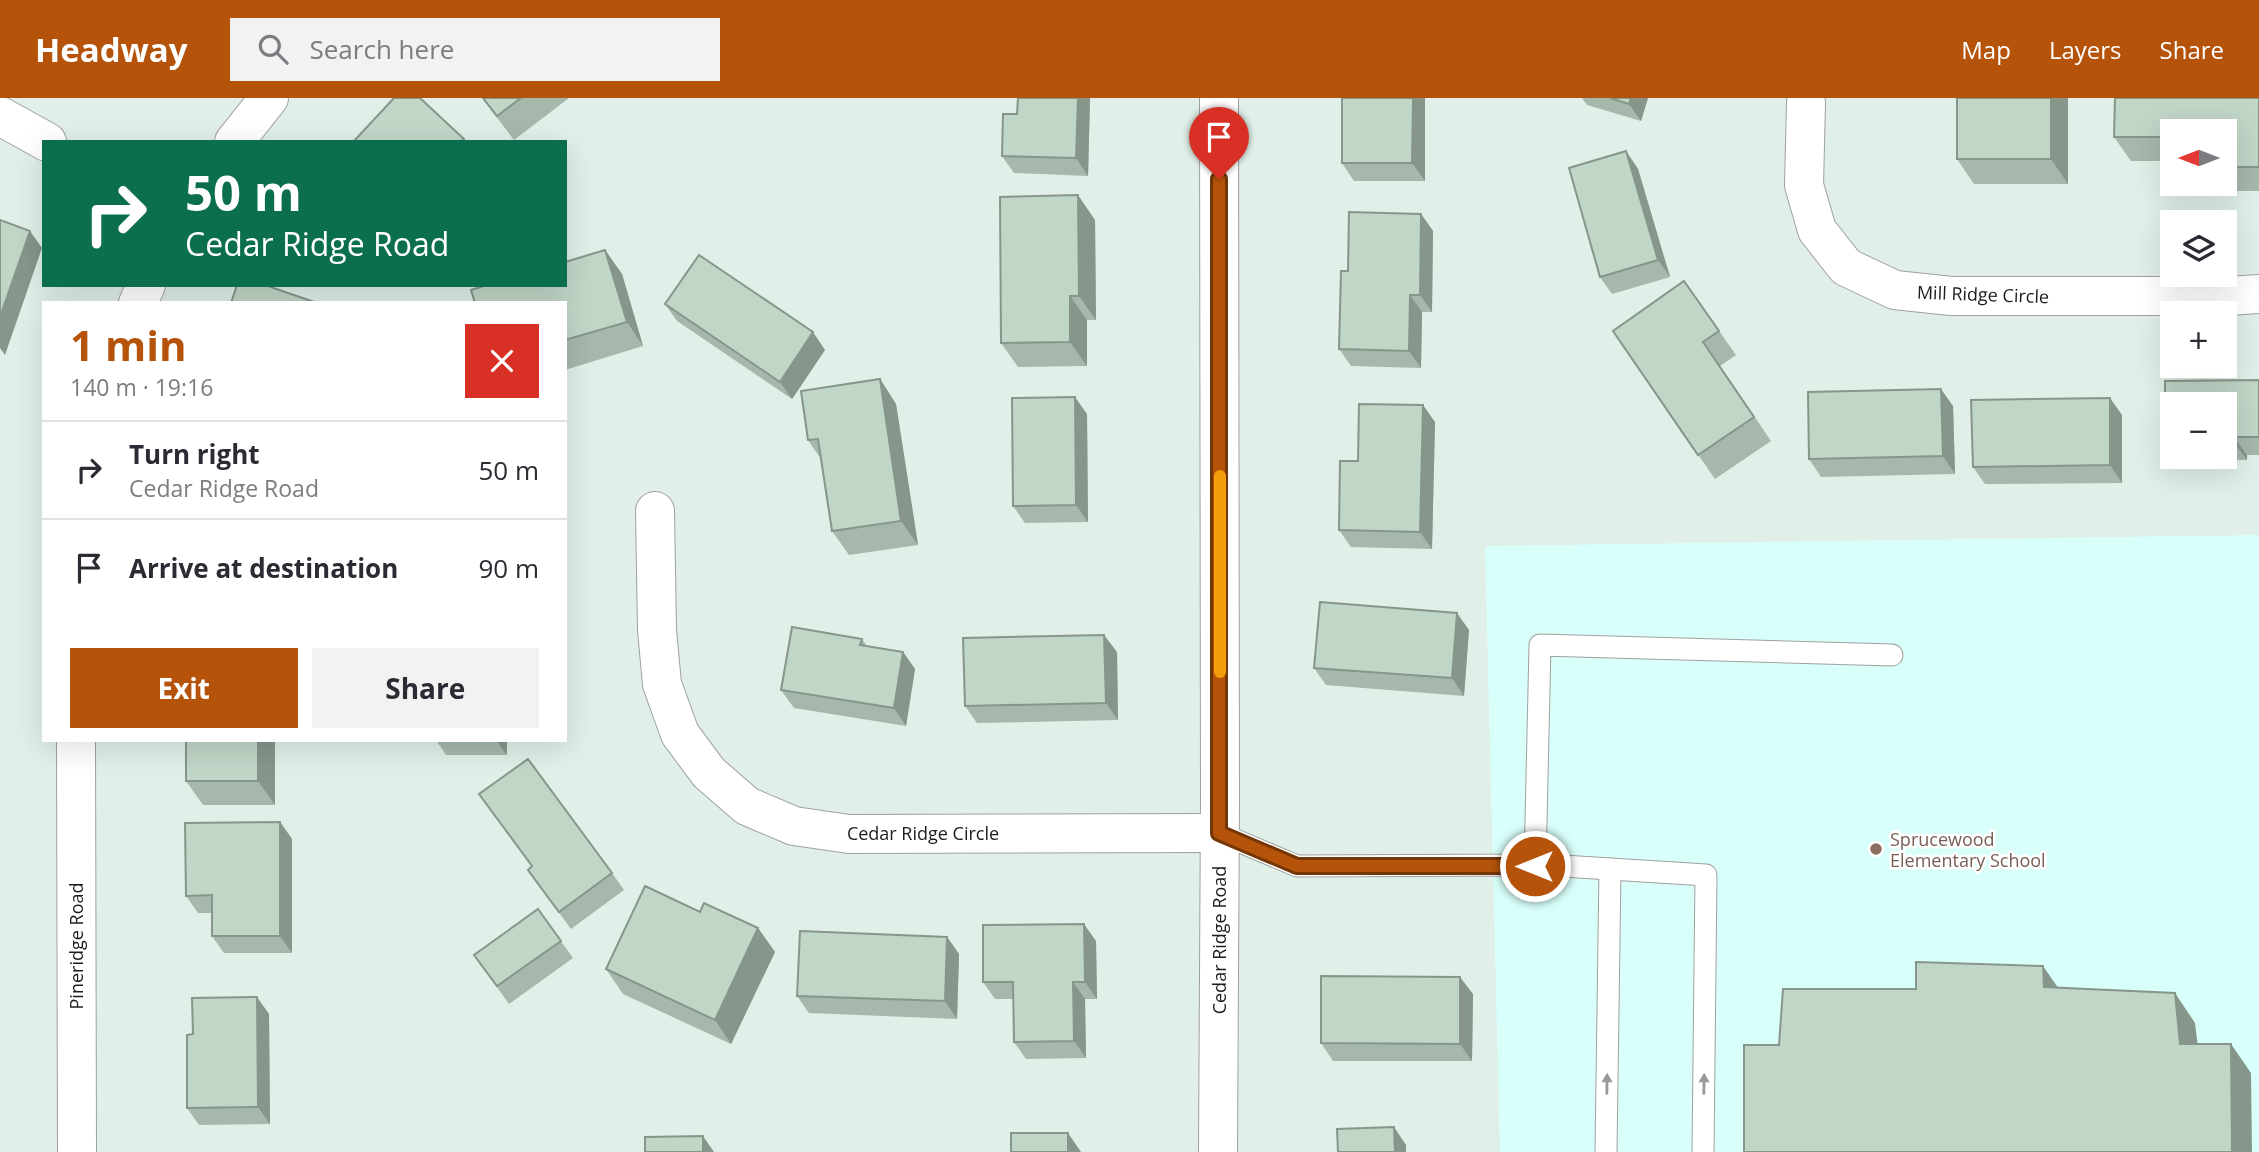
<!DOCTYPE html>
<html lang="en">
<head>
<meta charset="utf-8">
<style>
	body { margin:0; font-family:"Open Sans",sans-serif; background:#f2f2f3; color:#2b2b33; height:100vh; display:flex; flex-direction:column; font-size:26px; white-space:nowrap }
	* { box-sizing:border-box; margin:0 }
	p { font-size:23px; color:#7c7c81 }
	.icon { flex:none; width:38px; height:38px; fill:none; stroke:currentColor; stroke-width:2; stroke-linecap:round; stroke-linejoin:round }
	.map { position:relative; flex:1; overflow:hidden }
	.panel { position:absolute; left:42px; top:203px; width:525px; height:441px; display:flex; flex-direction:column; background:#fff; border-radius:0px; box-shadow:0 7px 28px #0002 }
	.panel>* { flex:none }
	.banner { position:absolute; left:42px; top:42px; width:525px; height:147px; border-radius:0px; box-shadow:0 7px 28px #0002; background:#0b6e4f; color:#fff; overflow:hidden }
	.needle { width:46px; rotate:270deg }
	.controls { position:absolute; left:2160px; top:21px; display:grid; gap:14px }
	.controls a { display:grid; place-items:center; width:77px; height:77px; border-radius:0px; background:#fff; box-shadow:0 7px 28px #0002; font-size:35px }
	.pin { position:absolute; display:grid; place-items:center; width:60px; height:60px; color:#fff; margin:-72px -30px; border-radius:50% 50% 50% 0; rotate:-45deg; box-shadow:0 0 7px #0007 }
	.pin .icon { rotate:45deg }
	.me { position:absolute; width:77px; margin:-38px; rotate:270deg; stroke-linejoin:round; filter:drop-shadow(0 0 5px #0008) }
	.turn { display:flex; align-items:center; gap:24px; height:147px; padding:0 28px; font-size:32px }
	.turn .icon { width:91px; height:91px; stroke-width:2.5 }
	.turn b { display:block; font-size:49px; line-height:60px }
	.round { display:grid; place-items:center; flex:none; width:74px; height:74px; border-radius:0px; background:#f2f2f3 }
	.overview { display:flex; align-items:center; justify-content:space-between; height:119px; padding:0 28px }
	h1 { font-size:42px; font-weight:700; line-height:52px; color:#b45309 }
	.button { display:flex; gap:14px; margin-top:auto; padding:14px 28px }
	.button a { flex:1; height:80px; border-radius:0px; background:#b45309; color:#fff; font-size:28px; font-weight:700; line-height:80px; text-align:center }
	.button a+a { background:#f2f2f3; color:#2b2b33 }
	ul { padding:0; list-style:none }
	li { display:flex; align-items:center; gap:21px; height:98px; padding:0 28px; border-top:2px solid #e1e1e2 }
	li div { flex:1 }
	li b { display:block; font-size:26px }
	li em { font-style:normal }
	header { display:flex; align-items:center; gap:42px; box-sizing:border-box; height:98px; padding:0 35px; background:#b45309; color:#fff }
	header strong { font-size:33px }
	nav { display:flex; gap:38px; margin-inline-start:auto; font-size:24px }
	.search { width:490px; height:63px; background:#f2f2f3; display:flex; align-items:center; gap:18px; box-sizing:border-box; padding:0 24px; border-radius:0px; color:#7c7c81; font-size:26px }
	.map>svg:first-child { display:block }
</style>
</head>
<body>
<header>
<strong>Headway</strong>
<div class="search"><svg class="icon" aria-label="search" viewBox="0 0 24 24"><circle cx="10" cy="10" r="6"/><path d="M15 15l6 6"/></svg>Search here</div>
<nav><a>Map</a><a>Layers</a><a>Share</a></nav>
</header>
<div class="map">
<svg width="2259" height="1054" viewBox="0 0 2259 1054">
	<rect width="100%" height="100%" fill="#e0efe8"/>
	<polygon fill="#d9fffa" points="2259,437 2259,1054 1500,1054 1485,448"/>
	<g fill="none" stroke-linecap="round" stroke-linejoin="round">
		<defs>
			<g id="service">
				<polyline points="1219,735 1297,768 1547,767 1706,777 1703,1054"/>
				<polyline points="1535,768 1540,547 1892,557"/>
				<polyline points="1606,1054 1610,771"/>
			</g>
			<g id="minor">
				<polyline points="1806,5 1804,87 1817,132 1846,169 1895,192 1951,198 2228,198 2259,196"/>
				<polyline points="0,18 47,44"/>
				<polyline points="234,44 269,0"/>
				<polyline points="138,205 146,187"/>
				<polyline points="655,413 657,532 662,586 680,636 709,675 747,708 794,728 849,736 1219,735"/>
				<polyline points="76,642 77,1054"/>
				<polyline points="1218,1054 1220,701 1219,0"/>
			</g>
		</defs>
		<use href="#service" stroke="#a0a0a0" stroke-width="23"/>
		<use href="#minor" stroke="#a0a0a0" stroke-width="40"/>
		<use href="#service" stroke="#fff" stroke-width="21"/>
		<use href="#minor" stroke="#fff" stroke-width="38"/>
	</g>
	<g fill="#a5b8ab">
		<polygon points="482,0 569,0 514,42"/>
		<polygon points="1090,0 1088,78 1014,75 1002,58 1017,16"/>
		<polygon points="1425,0 1425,83 1354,83 1342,65"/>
		<polygon points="1582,0 1648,0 1641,23 1587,7"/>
		<polygon points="2068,0 2068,86 1974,86 1957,61"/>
		<polygon points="2259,0 2259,93 2222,93 2217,86 2224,86 2224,33 2172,33 2172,63 2131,63 2114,39"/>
		<polygon points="1626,53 1638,71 1670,179 1612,196 1600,179"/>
		<polygon points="1421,116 1433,133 1432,214 1422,214 1421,270 1351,268 1339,251 1348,173"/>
		<polygon points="1095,122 1096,222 1087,222 1087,268 1018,269 1001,245"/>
		<polygon points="605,152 622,176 643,248 565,272 565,205"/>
		<polygon points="1684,183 1736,257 1720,268 1771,343 1715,381 1613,233"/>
		<polygon points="665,206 825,252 792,301 677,223"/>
		<polygon points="880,281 896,306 918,447 849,457 832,433 821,361 808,342"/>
		<polygon points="2259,282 2259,357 2247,357 2247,362 2177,363 2174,359 2224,359 2224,306 2172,306 2172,355 2165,346 2165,283"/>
		<polygon points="1953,308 1955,376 1821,379 1809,361"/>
		<polygon points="1087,316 1088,424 1025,425 1013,408"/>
		<polygon points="2122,317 2122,385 1985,386 1973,369"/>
		<polygon points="1435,324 1432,451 1351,449 1339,432 1358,363"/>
		<polygon points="1469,532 1464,598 1326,587 1314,570"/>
		<polygon points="862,541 867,548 903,554 915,571 906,628 794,610 781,592"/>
		<polygon points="1117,554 1118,622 977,625 965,608"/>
		<polygon points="184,642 275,642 275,707 203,707 186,683 186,646"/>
		<polygon points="436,642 507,642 507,657 446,657"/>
		<polygon points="280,724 292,741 292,855 224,855 212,838 212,815 198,815 186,798"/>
		<polygon points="528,772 612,775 624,792 571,831"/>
		<polygon points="538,811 573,860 509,906 474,857"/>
		<polygon points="700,814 758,830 775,854 731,946 623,896 606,871"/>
		<polygon points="947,839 959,856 957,921 809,915 797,898"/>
		<polygon points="1096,843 1097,901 1085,901 1086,960 1026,961 1014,944 1014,901 995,901 983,884"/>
		<polygon points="1473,896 1472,963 1333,963 1321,945"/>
		<polygon points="269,916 270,1026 199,1027 187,1010 193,936"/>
	</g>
	<g fill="#86968b">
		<polygon points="1078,0 1090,0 1088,78 1076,60"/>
		<polygon points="1413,0 1425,0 1425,83 1412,65"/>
		<polygon points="1631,0 1648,0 1641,23 1629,6"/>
		<polygon points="2051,0 2068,0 2068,86 2051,61"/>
		<polygon points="1626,53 1638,71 1670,179 1658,162"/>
		<polygon points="1078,97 1095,122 1096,222 1079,198"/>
		<polygon points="1421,116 1433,133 1432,214 1420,197"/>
		<polygon points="30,133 42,150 5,257 0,250 0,219"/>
		<polygon points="605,152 622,176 643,248 627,224"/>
		<polygon points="1410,197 1422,214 1421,270 1409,253"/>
		<polygon points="1070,198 1087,222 1087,268 1070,244"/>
		<polygon points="813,234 825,252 792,301 780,284"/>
		<polygon points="880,281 896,306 918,447 901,423"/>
		<polygon points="1941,291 1953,308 1955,376 1943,358"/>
		<polygon points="1075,299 1087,316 1088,424 1076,407"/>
		<polygon points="2110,300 2122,317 2122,385 2110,367"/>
		<polygon points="1423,307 1435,324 1432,451 1420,434"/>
		<polygon points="2234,339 2247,357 2247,362 2234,345"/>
		<polygon points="1457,515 1469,532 1464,598 1452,580"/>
		<polygon points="1104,537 1117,554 1118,622 1106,605"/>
		<polygon points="903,554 915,571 906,628 894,610"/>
		<polygon points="258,642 275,642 275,707 258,683"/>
		<polygon points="496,642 507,642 507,657"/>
		<polygon points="280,724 292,741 292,855 280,838"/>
		<polygon points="1084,826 1096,843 1097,901 1085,884"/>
		<polygon points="758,830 775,854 731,946 715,922"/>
		<polygon points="947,839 959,856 957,921 945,903"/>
		<polygon points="2043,868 2063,897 2044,889"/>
		<polygon points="1460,879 1473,896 1472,963 1460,946"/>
		<polygon points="1073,884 1085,901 1086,960 1074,943"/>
		<polygon points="2175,895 2195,925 2201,975 2180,946"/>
		<polygon points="257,899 269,916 270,1026 258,1009"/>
		<polygon points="2231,946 2251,975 2252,1054 2232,1054"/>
		<polygon points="1394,1029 1406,1047 1406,1054 1395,1054"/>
		<polygon points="1068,1035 1081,1054 1068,1054"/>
		<polygon points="703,1038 714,1054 703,1054"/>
	</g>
	<g fill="#c0d6c7" stroke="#86968b" stroke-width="2">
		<polygon points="394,0 420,0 464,41 461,44 353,44"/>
		<polygon points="483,0 521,0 497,18"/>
		<polygon points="1018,0 1078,0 1076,60 1002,58 1003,16 1017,16"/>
		<polygon points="1342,0 1413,0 1412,65 1342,65"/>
		<polygon points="1610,0 1631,0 1629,6"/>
		<rect x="1957" y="0" width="94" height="61"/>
		<polygon points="2115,0 2259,0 2259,69 2224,69 2224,33 2172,33 2172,39 2114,39"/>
		<polygon points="1626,53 1658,162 1600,179 1569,70"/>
		<polygon points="1078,97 1079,198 1070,198 1070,244 1001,245 1000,99"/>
		<polygon points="1349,114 1421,116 1420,197 1410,197 1409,253 1339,251 1341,173 1348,173"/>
		<polygon points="0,122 30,133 0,219"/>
		<polygon points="605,152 627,224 565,242 565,205 475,205 471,192 487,187 565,187 565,164"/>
		<polygon points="699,157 813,234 780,284 665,206"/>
		<polygon points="1684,183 1719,233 1703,244 1754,319 1698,357 1613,233"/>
		<polygon points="237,187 265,187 317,205 231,205"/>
		<polygon points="880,281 901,423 832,433 818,341 808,342 801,293"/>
		<polygon points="2259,282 2259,339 2234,339 2234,345 2224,345 2224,306 2172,306 2172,346 2165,346 2165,283"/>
		<polygon points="1941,291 1943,358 1809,361 1808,294"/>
		<polygon points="1075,299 1076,407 1013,408 1012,300"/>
		<polygon points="2110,300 2110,367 1973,369 1971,302"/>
		<polygon points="1359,306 1423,307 1420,434 1339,432 1340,363 1358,363"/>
		<polygon points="1320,504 1457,515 1452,580 1314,570"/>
		<polygon points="792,529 862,541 860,547 903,554 894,610 781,592"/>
		<polygon points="1104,537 1106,605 965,608 963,540"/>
		<rect x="186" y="642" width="72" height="41"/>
		<polygon points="528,661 612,775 559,814 528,772 532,768 479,696"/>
		<polygon points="280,724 280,838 212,838 212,797 186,798 185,725"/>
		<polygon points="645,788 700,814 704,805 758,830 715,922 606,871"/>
		<polygon points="538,811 561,843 497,888 474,857"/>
		<polygon points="1084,826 1085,884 1073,884 1074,943 1014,944 1013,884 983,884 983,827"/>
		<polygon points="800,833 947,839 945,903 797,898"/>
		<polygon points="1916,864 2043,868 2044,889 2175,895 2180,946 2231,946 2232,1054 1744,1054 1744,947 1779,947 1783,891 1916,891"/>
		<polygon points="1321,878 1460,879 1460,946 1321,945"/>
		<polygon points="257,899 258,1009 187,1010 187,937 193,936 192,900"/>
		<polygon points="1394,1029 1395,1054 1338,1054 1337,1031"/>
		<rect x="1011" y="1035" width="57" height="19"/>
		<polygon points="703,1038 703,1054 645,1054 645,1039"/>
	</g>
	<defs><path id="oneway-solid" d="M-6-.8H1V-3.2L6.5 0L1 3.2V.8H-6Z" transform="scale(1.75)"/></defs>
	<g fill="#999">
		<use href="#oneway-solid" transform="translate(1607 986) rotate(-89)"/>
		<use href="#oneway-solid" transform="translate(1704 986) rotate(-89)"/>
	</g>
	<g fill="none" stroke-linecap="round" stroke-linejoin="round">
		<defs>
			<polyline id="route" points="1219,81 1219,735 1297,768 1535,768"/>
		</defs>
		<use href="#route" stroke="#753606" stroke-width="18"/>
		<use href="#route" stroke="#b45309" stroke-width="12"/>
		<polyline stroke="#f59e0b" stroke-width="12" points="1220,378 1220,574"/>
	</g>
	<circle fill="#8d6e63" stroke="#fff" stroke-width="2.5" cx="1876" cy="751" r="7"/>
	<g text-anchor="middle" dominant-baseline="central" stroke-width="5" stroke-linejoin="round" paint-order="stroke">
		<g font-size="18" fill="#1c1c1c" stroke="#fff">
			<text transform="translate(1983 196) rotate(2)">Mill Ridge Circle</text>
			<text x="923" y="735">Cedar Ridge Circle</text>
			<text transform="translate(1219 842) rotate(-90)">Cedar Ridge Road</text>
			<text transform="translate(76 848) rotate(-90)">Pineridge Road</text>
		</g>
		<g font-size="18" fill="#785e54" stroke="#fff" text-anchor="start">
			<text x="1890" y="741">Sprucewood<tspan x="1890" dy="21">Elementary School</tspan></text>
		</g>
	</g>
</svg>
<div class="controls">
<a><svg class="needle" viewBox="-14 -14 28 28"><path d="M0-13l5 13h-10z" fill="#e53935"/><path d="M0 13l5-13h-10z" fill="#7c7c81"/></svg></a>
<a><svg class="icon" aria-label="layers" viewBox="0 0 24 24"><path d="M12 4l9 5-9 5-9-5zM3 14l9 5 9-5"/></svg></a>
<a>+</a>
<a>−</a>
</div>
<div class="pin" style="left:1219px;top:81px;background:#d93025"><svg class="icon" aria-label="arrive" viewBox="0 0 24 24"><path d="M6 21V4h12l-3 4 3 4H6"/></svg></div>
<svg class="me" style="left:1535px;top:768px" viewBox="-20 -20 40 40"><circle r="17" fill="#b45309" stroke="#fff" stroke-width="3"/><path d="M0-11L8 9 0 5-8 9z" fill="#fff"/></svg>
<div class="banner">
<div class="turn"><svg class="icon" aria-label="right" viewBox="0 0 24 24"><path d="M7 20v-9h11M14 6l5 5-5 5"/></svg><div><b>50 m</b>Cedar Ridge Road</div></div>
</div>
<section class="panel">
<div class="overview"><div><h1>1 min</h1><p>140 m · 19:16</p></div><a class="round" style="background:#d93025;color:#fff"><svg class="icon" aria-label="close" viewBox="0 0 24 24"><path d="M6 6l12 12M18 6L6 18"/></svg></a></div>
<ul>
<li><svg class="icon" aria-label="right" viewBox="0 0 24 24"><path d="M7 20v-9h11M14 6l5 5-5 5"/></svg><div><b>Turn right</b><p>Cedar Ridge Road</p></div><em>50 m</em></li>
<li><svg class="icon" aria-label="arrive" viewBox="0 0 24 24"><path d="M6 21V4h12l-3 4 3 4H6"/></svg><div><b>Arrive at destination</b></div><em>90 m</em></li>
</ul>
<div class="button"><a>Exit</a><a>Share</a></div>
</section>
</div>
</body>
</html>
